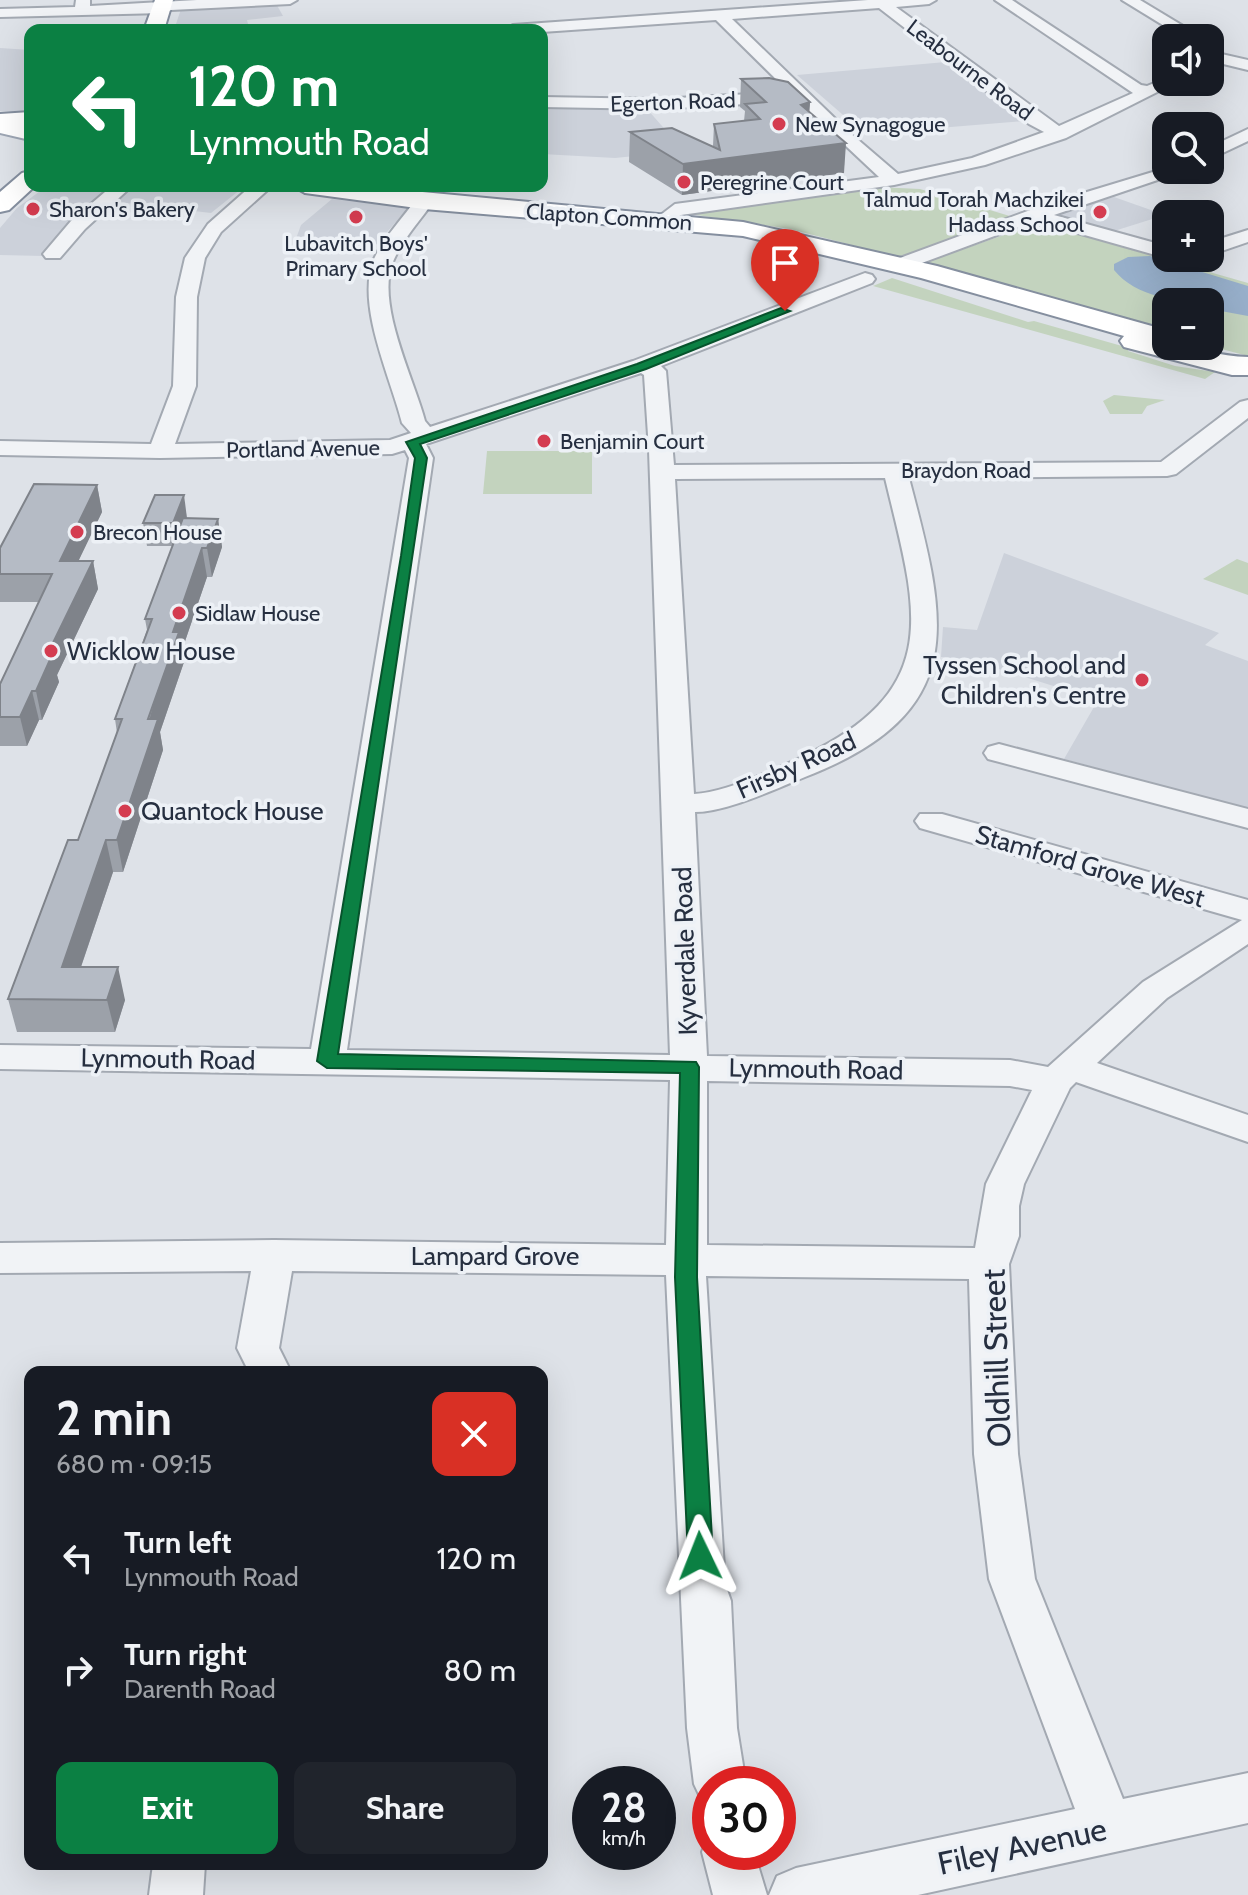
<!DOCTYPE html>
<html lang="en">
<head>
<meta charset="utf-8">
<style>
	body { margin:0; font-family:Cabin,sans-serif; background:#20242c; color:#f1f3f6; height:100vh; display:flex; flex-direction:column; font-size:30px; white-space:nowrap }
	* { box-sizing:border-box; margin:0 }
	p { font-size:26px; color:#9ea1a6 }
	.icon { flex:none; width:44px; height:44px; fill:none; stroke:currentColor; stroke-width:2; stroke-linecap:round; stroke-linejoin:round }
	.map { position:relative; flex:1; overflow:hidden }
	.drawer { position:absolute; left:24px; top:1366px; width:524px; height:504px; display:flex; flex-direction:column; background:#171b24; border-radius:16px; box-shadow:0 8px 32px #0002 }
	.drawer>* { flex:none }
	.hud { position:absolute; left:24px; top:24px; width:524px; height:168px; border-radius:16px; box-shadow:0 8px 32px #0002; background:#0b8043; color:#fff; overflow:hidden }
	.controls { position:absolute; left:1152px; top:24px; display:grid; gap:16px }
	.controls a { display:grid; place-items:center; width:72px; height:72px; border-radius:16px; background:#171b24; box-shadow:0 8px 32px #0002; font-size:40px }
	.speed { position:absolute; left:572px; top:1766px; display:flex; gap:16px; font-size:40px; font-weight:700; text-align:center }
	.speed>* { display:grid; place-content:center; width:104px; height:104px; border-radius:50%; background:#171b24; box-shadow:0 8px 32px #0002; line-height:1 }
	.speed small { font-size:20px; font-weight:400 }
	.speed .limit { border:12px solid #d22; background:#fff; color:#111 }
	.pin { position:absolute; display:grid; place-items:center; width:68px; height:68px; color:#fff; margin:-82px -34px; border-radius:50% 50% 50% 0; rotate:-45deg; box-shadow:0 0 8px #0007 }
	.pin .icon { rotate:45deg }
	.me { position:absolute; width:88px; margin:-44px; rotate:358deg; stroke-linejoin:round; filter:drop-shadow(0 0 6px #0008) }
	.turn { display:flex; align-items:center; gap:28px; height:168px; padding:0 32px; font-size:36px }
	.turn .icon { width:104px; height:104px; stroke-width:2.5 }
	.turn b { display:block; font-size:56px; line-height:68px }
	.round { display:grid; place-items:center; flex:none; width:84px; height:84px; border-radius:16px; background:#20242c }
	.overview { display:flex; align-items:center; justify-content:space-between; height:136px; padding:0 32px }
	h1 { font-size:48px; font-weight:800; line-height:60px }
	.button { display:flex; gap:16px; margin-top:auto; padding:16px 32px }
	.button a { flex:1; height:92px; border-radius:16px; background:#0b8043; color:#fff; font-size:32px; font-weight:800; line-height:92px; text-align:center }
	.button a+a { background:#20242c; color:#f1f3f6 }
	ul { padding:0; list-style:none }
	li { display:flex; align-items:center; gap:24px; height:112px; padding:0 32px }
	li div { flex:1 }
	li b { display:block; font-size:30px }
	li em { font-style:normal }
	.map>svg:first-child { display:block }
</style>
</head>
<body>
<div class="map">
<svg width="1248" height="1895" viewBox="0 0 1248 1895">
	<rect width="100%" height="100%" fill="#dee2e8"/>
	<g fill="#ccd1da">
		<polygon points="184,0 274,0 283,16 247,20 248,24 230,24 225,30 174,30"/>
		<polygon points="0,48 30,50 30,113 0,111"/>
		<polygon points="946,62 1024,121 865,134 797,75"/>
		<polygon points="542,108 647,109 684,151 615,158 542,154"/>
		<polygon points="47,186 227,186 241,189 211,213 102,200 44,256 0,255 0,228 17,208"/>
		<polygon points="1114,197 1165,215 1111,232 1049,215"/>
		<polygon points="332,199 408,208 374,247 294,244 301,225"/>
		<polygon points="1004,553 1219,633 1205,645 1248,661 1248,809 1064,759 1098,700 967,659 941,657 943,627 977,630"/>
	</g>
	<g fill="#c3d3be">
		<polygon points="877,187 920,189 1013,217 898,257 790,229 690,214"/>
		<polygon points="1038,223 1248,283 1248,356 1210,346 1210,302 1166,302 1166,333 924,263"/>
		<polygon points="892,278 1028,322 1034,321 1129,348 1128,351 1175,366 1215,372 1205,379 873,286"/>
		<polygon points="1114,395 1165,400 1147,406 1142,414 1110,414 1103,401"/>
		<polygon points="487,451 592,451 592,494 483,494"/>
		<polygon points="1237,559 1248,563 1248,595 1203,579"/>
	</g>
	<path fill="#97afca" d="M1150 256 1248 286V316L1210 309V302C1177 302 1136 297 1114 270V264L1128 257Z"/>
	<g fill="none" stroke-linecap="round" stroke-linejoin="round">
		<defs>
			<g id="minor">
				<polygon points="76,0 90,0 90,6 197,0 297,0 290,4 171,10 164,13 0,17 0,9 75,7"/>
				<path d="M868 0H936L929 4 896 7 1059 126 1133 93 995 0H1012L1141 85 1147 86 1166 78V82H1177L1066 138 985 165 894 185 681 215 664 226 654 220 675 204 879 177 798 101 659 109 542 107V97L659 99 789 92 716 20 542 32 505 30 513 25ZM879 8 1029 124 1044 132 972 158 898 174 849 132 732 19Z"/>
				<polygon points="1122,0 1140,0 1203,38 1184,38"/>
				<polygon points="1217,53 1248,60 1248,70 1211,61 1210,57"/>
				<polygon points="1248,129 1248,141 1210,159 1210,147"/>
				<polygon points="1166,168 1187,170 1054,215 1166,246 1166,258 1035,221 903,270 889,270 886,266 889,262 1044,205"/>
				<polygon points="112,186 132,186 85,229 60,258 46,258 43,254 71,221"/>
				<path d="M251 186H272L221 232 205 258 197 297 196 386 175 444 390 440 411 433 402 423C391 378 355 304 374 259 384 237 403 218 417 198L424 196 433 202C419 222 401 241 392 264 377 307 414 379 425 421L430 427 633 361 865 273 872 275 875 279 872 283 661 366 666 371 674 465 1161 462 1240 402 1248 400V418L1176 474 1167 476 909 478C947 622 972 712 805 777 775 789 727 812 695 812L707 1056 1010 1060 1048 1067 1143 982 1242 920 920 828 915 821 920 814H942L1248 900V944L1167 998 1097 1063 1248 1115V1142L1076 1082 1070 1088 1024 1184 1019 1206V1236L1009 1264 1018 1454 1035 1579 1123 1799 1248 1773V1823L918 1895H769L777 1876 796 1868 1075 1809 989 1579 974 1454 969 1279 706 1276 725 1584 731 1601 737 1728 746 1784H710V1805L702 1801 694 1784 687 1728 666 1275 292 1271 279 1348 291 1372H249L237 1348 251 1271 0 1273V1243L274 1240 666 1245 670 1080 0 1069V1045L311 1049 409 458 405 450 392 454 160 458 0 455V441L151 444 173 386 176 297 185 258 208 224ZM641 373 644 375 649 450 670 1055 347 1050 433 458 426 444ZM885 478C916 608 947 688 804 756 776 769 724 793 694 794L675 479ZM707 1081 1010 1086 1032 1090 986 1184 975 1248 707 1245Z"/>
				<polygon points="1248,230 1248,242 1210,255 1210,242"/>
				<polygon points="999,744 1248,809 1248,828 988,759 984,753 988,747"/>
				<polygon points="709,1834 710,1852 754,1852 767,1895 713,1895 702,1852"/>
				<polygon points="153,1864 205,1864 203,1895 149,1895"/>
			</g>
			<polygon id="primary" points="0,119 30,126 30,140 0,133"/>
			<g id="trunk">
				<polygon points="155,0 173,0 164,30 144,30"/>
				<polygon points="30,112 30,126 0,126 0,114"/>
				<polygon points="30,171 30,186 35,186 9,210 0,212 0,192 22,173"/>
				<path d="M293 186H359L743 222 937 266 1166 330V346C1194 346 1220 357 1248 357V375H1232L1124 347 1120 341 1124 336 921 278 743 236 424 209 305 193Z"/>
			</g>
		</defs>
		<use href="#minor" stroke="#a3a9b2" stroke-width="4"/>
		<use href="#primary" stroke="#9da6b4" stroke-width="4"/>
		<use href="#trunk" stroke="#858f9f" stroke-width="4"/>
		<use href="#minor" fill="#f1f3f6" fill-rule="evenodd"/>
		<use href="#primary" fill="#fff" fill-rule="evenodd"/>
		<use href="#trunk" fill="#fff" fill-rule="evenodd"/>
	</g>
	<g fill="#9ca1a9">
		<polygon points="741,79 810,102 809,112 844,173 682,195 629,162 630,132 713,146 714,124 744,121 745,111 740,107"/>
		<polygon points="97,485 102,512 78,561 93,561 98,589 57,675 59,682 42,720 39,720 27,746 0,746 0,684 39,602 0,602 0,548"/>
		<polygon points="187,519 218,519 222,547 212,577 207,577 182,650 184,662 160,732 163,750 123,872 113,872 81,967 125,1000 115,1032 17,1032 8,999 78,840 117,733 115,719 147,630 145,619 173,546 147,546 143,523 187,518"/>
	</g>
	<g fill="#7f838a">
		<polygon points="810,102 808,131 801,105"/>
		<polygon points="846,143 844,173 682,195 683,164"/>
		<polygon points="97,485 102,512 65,589 60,561"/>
		<polygon points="184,495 187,518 177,546 173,523"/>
		<polygon points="218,519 222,547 212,577 207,548"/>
		<polygon points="202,548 207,577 182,650 184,662 160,732 163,750 123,872 117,840 173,632"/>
		<polygon points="93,561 98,589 57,675 59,682 42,720 36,691 48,653"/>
		<polygon points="32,691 39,720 27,746 20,717"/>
		<polygon points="106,840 113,872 70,999 62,967"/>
		<polygon points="118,967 125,1000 115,1032 107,1000"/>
	</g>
	<g fill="#b5bbc5" stroke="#7f838a" stroke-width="2">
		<polygon points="769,78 788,82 810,102 801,105 846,143 683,164 630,132 672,128 720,150 714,124 760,119 745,104 766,102 741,79"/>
		<polygon points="34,484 97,485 60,561 93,561 48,653 53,653 36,691 32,691 20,717 0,717 0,684 52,574 0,574 0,548"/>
		<polygon points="155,495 184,495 173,523 143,523"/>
		<polygon points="183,518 218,519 207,548 202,548 173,632 179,632 148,719 158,719 117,840 106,840 62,967 118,967 107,1000 8,999 68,840 78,840 122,719 115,719 152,619 145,619"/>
	</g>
	<polygon fill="#0b8043" stroke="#07532c" stroke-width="2" points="781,308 790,311 646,369 420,444 427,458 338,1054 696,1062 699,1067 697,1277 713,1556 709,1564 700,1567 692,1564 688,1556 675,1277 680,1073 327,1068 317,1061 401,556 415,458 406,442 637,364"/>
	<g fill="#d43c50" stroke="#edf1f6" stroke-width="3">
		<circle cx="779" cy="124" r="8"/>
		<circle cx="684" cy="182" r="8"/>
		<circle cx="33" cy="209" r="8"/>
		<circle cx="1100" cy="212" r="8"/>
		<circle cx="356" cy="217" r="8"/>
		<circle cx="544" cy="441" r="8"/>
		<circle cx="77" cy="532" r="8"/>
		<circle cx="179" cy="613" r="8"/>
		<circle cx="51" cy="651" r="8"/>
		<circle cx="1142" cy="680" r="8"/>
		<circle cx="125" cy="811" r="8"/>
	</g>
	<g text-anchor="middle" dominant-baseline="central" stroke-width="7" stroke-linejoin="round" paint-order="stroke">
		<g font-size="22" fill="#262f40" stroke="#edf1f6">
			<text transform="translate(970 70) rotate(37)">Leabourne Road</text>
			<text transform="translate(673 102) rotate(-2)">Egerton Road</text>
			<text transform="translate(609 217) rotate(4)">Clapton Common</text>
			<text transform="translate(303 449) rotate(-1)">Portland Avenue</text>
			<text x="966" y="470">Braydon Road</text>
		</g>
		<g font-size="22" fill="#262f40" stroke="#edf1f6" text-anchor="start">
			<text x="795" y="124">New Synagogue</text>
			<text x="700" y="182">Peregrine Court</text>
			<text x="1084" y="199" text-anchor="end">Talmud Torah Machzikei<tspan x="1084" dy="25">Hadass School</tspan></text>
			<text x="49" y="209">Sharon's Bakery</text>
			<text x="356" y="243" text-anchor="middle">Lubavitch Boys'<tspan x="356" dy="25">Primary School</tspan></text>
			<text x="560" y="441">Benjamin Court</text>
			<text x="93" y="532">Brecon House</text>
			<text x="195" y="613">Sidlaw House</text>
		</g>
		<g font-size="26" fill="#262f40" stroke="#edf1f6" text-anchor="start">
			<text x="67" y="651">Wicklow House</text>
			<text x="1126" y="665" text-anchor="end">Tyssen School and<tspan x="1126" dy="30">Children's Centre</tspan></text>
			<text x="141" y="811">Quantock House</text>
		</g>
		<g font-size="26" fill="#262f40" stroke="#edf1f6">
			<text transform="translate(796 765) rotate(-24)">Firsby Road</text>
			<text transform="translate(1090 866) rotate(16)">Stamford Grove West</text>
			<text transform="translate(685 951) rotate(-92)">Kyverdale Road</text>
			<text transform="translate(168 1059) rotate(1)">Lynmouth Road</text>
			<text transform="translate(816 1069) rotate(1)">Lynmouth Road</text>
			<text x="495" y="1256">Lampard Grove</text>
		</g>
		<g font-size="32" fill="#262f40" stroke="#edf1f6">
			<text transform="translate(996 1358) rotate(-92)">Oldhill Street</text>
			<text transform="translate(1022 1846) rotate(-12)">Filey Avenue</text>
		</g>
	</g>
</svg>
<div class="controls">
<a><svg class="icon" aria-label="sound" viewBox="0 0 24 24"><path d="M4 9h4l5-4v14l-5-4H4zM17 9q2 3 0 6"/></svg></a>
<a><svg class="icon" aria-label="search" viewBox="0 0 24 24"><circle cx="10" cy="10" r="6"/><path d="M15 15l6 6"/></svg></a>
<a>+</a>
<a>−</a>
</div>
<div class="speed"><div>28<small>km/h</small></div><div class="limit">30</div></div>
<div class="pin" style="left:785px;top:311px;background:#d93025"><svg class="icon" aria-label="arrive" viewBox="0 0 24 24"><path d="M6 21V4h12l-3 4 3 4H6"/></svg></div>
<svg class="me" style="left:700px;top:1556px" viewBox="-20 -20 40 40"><path d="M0-17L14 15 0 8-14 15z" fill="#0b8043" stroke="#fff" stroke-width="4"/></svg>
<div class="hud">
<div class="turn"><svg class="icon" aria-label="left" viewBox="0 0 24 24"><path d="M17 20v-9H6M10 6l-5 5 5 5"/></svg><div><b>120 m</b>Lynmouth Road</div></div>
</div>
<section class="drawer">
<div class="overview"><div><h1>2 min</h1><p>680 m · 09:15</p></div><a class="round" style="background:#d93025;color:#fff"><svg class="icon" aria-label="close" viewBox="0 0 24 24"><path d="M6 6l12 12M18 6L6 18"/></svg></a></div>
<ul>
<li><svg class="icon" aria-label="left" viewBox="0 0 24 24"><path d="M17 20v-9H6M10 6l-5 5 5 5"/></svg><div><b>Turn left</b><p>Lynmouth Road</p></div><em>120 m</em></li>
<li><svg class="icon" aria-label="right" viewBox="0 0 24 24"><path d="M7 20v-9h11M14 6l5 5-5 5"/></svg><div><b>Turn right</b><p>Darenth Road</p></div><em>80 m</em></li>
</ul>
<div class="button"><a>Exit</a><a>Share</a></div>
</section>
</div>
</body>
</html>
